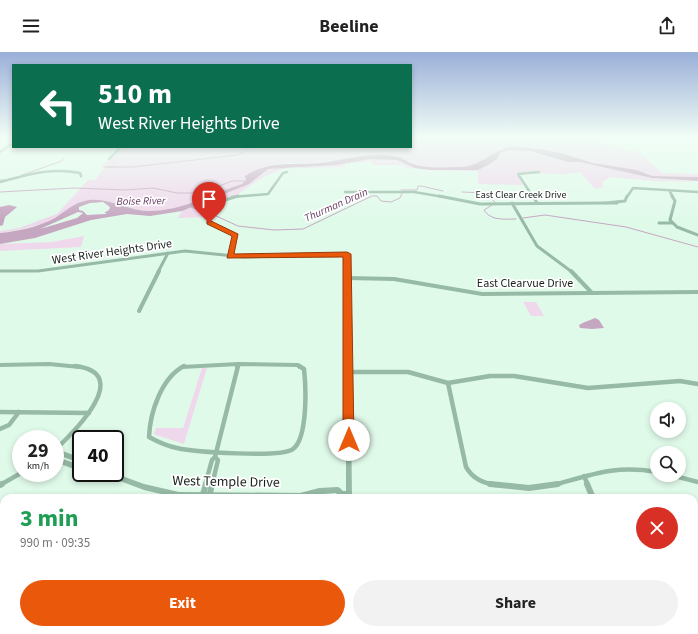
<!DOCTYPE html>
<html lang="en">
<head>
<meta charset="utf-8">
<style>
	body { margin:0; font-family:"Source Sans 3",sans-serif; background:#f2f2f2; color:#222; height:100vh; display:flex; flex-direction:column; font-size:15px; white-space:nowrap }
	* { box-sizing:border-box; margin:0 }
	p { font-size:13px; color:#767676 }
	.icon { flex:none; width:22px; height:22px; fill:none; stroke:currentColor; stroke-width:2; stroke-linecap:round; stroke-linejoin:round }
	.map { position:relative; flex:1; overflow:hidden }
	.drawer { position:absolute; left:0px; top:442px; width:698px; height:140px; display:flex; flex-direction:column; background:#fff; border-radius:12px 12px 0 0; box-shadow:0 2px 6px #0003 }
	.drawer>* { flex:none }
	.guide { position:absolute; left:12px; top:12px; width:400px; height:84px; border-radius:0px; box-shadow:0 2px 6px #0003; background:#0b6e4f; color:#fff; overflow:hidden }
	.controls { position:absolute; left:650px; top:350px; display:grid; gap:8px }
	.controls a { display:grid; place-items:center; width:36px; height:36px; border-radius:50%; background:#fff; box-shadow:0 2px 6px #0003; font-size:20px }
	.speed { position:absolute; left:12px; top:378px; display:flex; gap:8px; font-size:20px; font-weight:700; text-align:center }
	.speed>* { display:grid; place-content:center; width:52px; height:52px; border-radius:50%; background:#fff; box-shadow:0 2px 6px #0003; line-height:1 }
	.speed small { font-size:10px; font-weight:400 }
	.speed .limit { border:2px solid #111; border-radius:6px; background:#fff; color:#111 }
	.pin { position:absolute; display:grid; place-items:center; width:34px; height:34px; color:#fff; margin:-41px -17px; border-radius:50% 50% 50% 0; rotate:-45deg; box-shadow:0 0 4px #0007 }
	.pin .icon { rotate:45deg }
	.me { position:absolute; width:44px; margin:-22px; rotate:0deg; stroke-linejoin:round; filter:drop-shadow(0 0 3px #0008) }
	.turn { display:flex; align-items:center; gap:14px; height:84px; padding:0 20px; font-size:18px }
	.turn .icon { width:52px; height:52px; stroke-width:2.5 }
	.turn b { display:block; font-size:28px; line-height:34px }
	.round { display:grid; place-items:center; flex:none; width:42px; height:42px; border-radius:21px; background:#f2f2f2 }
	.overview { display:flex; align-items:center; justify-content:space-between; height:68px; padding:0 20px }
	h1 { font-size:24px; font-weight:700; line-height:30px; color:#1e9e55 }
	.primary-button { display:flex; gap:8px; margin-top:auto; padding:8px 20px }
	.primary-button a { flex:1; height:46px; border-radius:24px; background:#ea580c; color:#fff; font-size:16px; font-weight:700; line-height:46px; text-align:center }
	.primary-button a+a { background:#f2f2f2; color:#222 }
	header { display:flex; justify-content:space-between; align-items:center; height:52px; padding:0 20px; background:#fff; font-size:18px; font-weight:700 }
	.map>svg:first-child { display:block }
</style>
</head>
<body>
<header><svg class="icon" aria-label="menu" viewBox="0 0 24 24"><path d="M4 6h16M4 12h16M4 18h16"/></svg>Beeline<svg class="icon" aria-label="share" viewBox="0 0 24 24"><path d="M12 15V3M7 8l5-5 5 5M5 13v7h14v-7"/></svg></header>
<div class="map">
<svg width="698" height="582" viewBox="0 0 698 582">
	<rect width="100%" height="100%" fill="#e0faea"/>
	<g fill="#f0d8ec">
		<path d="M411 86H510L513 91 560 86 585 87 617 96 639 100 662 121 698 122V125L652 124 637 118 593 111 561 101 514 94C494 96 482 114 461 115 447 115 427 117 413 112 408 111 404 106 399 105 377 100 355 105 333 109 319 112 303 110 288 111 272 112 259 118 245 124L246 127 242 132C211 142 182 159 149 159 128 159 111 145 90 149 86 150 79 151 75 153 65 159 54 169 41 172 28 176 14 179 0 181V179L19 176 57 162 88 128H95L104 116 101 115 121 95H411Z"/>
		<path d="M508 98 530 99 568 110H580L652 126 698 130 655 129 611 125 602 130 603 135 595 137 580 120 565 122 517 121 523 133 478 132V119L430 118 407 116 401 113H373L372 109 345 112V115L301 116 302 114C275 116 257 128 237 143 233 146 226 146 223 149 217 153 213 160 208 165L178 166 182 159 221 144 268 117 336 113 370 107 397 108 415 116 430 118H478L488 113 497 107 500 101Z"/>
		<polygon points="84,184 81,195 0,199 0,192 52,190"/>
		<polygon points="523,250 536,250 544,264 531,264"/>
		<polygon points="202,316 207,316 184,392 156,383 154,382 156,376 183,376"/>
	</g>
	<g fill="#c6a7c1" fill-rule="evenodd">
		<path d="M514 94 539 97 561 101 593 111 637 118 652 124 698 125V129L652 126 580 110H568L530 99 508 98 500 101 497 107 488 113 478 118H430L415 116 397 108 370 107 336 113 268 117 249 132 182 159 150 164 127 162 91 168 35 186 0 192V181C19 179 38 175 55 166 63 161 72 153 81 150 105 142 125 159 149 159 182 159 211 142 242 132L246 128 245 124C275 105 302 116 333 109 355 105 378 100 399 105 404 106 408 111 413 112 427 117 447 115 461 115 482 114 494 96 514 94ZM103 150 110 155 109 158 104 161H107L105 162 87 163 83 159 79 158V155L90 151ZM78 160 83 161 77 166 40 177Z"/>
		<polygon points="9,153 17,155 5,165 3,173 0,174 0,155"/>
		<path d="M595 266 599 268 604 276 592 277 580 276 579 273C580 272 592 267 595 266Z"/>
	</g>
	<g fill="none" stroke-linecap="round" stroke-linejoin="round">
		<g stroke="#c6a7c1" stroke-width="1">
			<polyline points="238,103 252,95"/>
			<polyline points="105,115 113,115"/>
			<polyline points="108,115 133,115 237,103"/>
			<polyline points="22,123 62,109 63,106"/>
			<polyline points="0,128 3,128"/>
			<polyline points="401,138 417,138 418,134 421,134 443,139"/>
			<polyline points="0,140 74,136 126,138 153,136 177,141 202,141 232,129 245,129"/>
			<polyline points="462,140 485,141 495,150"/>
			<path d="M492 153 484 158C491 169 504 167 516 167"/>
			<polyline points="191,155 202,159 212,157"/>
			<polyline points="216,158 218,160 214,163 238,174 274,178 303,177 372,144 377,144 381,149 391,150 400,146 402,141"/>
			<polyline points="523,166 545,163 626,175 698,195"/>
		</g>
		<g stroke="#96baa5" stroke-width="2.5">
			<polyline points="0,100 13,91"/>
			<polyline points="109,107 121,95"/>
			<path d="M0 130C27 123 52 115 80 121L81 124"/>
			<polyline points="345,140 414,140 444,145"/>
			<polyline points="670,140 673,145"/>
			<polyline points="232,145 268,142 283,121 287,120"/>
			<polyline points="533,145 518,122 539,120"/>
			<polyline points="627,145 633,136 698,140"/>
		</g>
		<g stroke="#96baa5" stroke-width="3">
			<polyline points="439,144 480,152 606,151"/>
			<polyline points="533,144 537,151"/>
			<polyline points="672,144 675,149 670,168 677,175 698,183"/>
			<polyline points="512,151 537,194 572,220"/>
			<polyline points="617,151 606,151 625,149 627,144"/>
			<polyline points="659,171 672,171"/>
			<polyline points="230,204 236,183 209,171 209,162 225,148 238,144"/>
			<polyline points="0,219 38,219 185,199 244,205 347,202"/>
			<polyline points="158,220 168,201"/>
		</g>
		<g stroke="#96baa5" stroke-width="4">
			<polyline points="571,219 592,241"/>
			<polyline points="347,226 394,227 482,242 698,240"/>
			<polyline points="139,259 159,219"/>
			<polyline points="0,313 49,312 80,315"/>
			<polyline points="182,315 238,312 298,313 300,315"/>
			<polyline points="237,315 238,312"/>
		</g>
		<g stroke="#96baa5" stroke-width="4.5">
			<path d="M184 314C161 326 150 361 149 385 158 390 167 394 177 396 194 400 282 406 293 397 308 386 306 334 304 317L299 314"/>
			<polyline points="349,320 408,320 448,331 490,324 514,324 588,336 680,329 698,332"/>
			<path d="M448 331 466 415C473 427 483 431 496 433"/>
			<polyline points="0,360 89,361"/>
			<polyline points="0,377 9,373 19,360"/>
			<path d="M55 398C75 379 134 321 75 314"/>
			<polyline points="215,405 238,314"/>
			<polyline points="671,423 698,430"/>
			<polyline points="584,424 588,433"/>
			<polyline points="0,433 21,421"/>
			<polyline points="205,433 212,408 215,405 218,408 212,433"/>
			<path d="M554 433C594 422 615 413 657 420"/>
		</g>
		<g stroke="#96baa5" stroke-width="6">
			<polyline points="490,432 529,436 558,432"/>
			<polyline points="587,432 593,446"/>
			<polyline points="0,433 2,432"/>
			<polyline points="202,446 206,432"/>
			<polyline points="209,446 212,432"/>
			<polyline points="0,474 4,472"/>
			<polyline points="432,578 432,582"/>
			<polyline points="660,578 663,582"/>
			<polyline points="44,582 46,578"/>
			<polyline points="133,582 134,578"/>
			<polyline points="212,582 213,578"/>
		</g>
		<g fill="#96baa5" fill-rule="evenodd">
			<path d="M346 201H348L349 202 352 446C347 446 340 446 336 441L323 442 310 444V446H178L144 438 104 423 103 421H114L144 432 179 440 300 441 319 436 338 435 340 436 343 439H346Z"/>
			<polygon points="55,396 81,406 81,415 74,417 55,410 55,404 74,411 77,410 55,402"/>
			<polygon points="345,578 353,578 354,582 346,582"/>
		</g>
	</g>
	<linearGradient id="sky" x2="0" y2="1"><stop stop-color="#9aafd8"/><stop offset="0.51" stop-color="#f1fdf6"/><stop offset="1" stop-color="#f1fdf6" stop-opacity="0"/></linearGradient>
	<rect width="698" height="167" fill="url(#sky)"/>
	<polygon fill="#ea580c" stroke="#983908" points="207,169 211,169 238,182 234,202 347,200 351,202 354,388 353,391 349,392 345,391 343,388 343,205 227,206 232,184 207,172"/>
	<g text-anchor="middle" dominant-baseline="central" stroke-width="3.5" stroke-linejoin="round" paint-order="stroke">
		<g font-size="10" fill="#19221d" stroke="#fff">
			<text x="521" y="143">East Clear Creek Drive</text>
		</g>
		<g font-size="11" font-style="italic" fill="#663c61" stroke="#fff">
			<text transform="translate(141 149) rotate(-1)">Boise River</text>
			<text transform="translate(336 153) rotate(-24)">Thurman Drain</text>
		</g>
		<g font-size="12" fill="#19221d" stroke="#fff">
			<text transform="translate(112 200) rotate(-8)">West River Heights Drive</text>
			<text x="525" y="231">East Clearvue Drive</text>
		</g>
		<g font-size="14" fill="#19221d" stroke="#fff">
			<text transform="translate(226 430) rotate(1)">West Temple Drive</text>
		</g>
	</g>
</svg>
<div class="controls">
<a><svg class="icon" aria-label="sound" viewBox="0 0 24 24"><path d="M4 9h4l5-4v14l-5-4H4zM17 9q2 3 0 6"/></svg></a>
<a><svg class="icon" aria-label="search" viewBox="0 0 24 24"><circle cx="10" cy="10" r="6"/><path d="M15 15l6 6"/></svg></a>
</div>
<div class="speed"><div>29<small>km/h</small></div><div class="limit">40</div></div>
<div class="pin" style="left:209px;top:171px;background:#d93025"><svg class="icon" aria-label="arrive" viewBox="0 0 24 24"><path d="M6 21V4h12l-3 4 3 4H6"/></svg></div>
<svg class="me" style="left:349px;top:388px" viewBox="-20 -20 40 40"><circle r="19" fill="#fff"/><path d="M0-13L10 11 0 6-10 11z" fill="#ea580c"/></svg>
<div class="guide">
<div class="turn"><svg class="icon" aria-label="left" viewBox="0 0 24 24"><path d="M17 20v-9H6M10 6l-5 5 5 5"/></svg><div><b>510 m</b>West River Heights Drive</div></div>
</div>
<section class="drawer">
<div class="overview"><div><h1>3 min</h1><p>990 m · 09:35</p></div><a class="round" style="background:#d93025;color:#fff"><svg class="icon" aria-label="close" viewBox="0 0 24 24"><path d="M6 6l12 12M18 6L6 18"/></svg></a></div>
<div class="primary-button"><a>Exit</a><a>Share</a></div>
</section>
</div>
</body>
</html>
